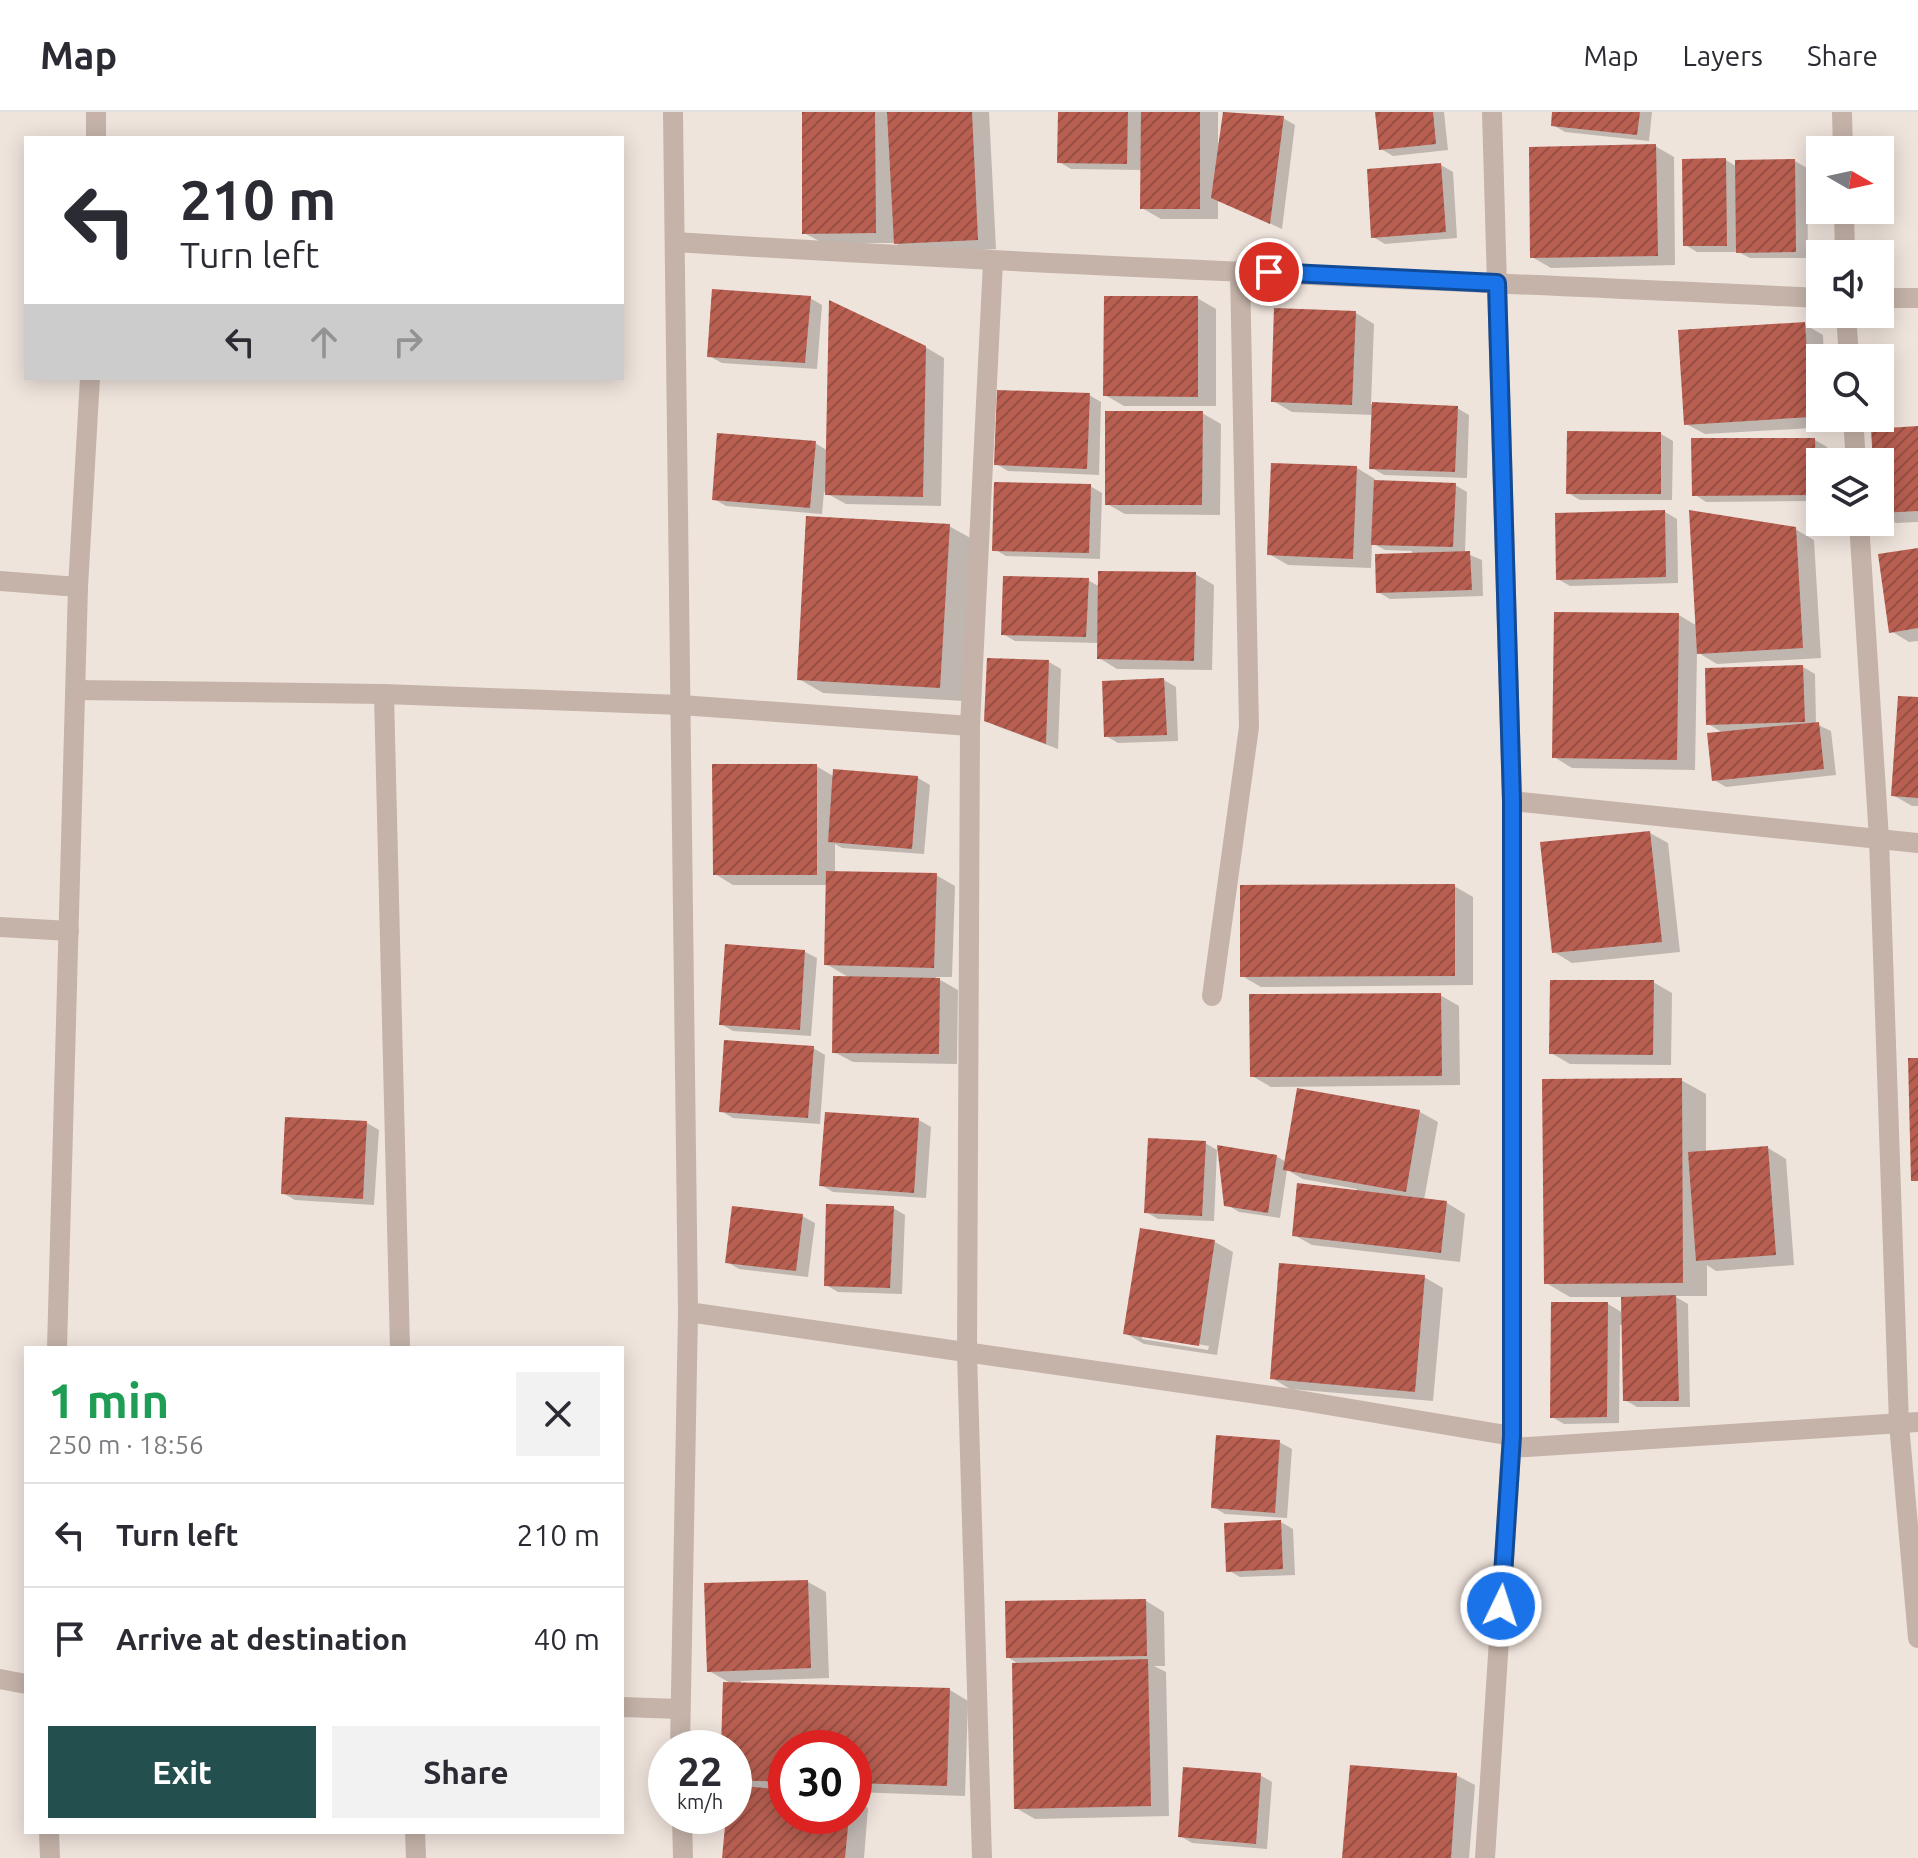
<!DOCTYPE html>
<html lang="en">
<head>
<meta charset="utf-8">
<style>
	body { margin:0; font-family:Ubuntu,sans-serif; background:#f2f2f3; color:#2b2b33; height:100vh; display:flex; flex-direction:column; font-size:30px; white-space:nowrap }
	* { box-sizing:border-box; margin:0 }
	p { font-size:26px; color:#7c7c81 }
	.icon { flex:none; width:44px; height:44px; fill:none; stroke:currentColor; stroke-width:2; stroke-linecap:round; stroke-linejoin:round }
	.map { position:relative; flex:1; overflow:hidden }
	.side { position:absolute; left:24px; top:1234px; width:600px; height:488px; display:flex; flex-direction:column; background:#fff; border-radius:0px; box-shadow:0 4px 20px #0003 }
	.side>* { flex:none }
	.top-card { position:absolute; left:24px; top:24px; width:600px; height:244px; border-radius:0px; box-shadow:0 4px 20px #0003; background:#fff; color:#2b2b33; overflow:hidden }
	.needle { width:52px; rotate:99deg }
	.controls { position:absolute; left:1806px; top:24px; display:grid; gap:16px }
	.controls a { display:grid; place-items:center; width:88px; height:88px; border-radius:0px; background:#fff; box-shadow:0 4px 20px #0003; font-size:40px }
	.speed { position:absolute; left:648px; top:1618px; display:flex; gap:16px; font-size:40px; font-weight:700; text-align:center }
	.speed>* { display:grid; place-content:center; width:104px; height:104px; border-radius:50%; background:#fff; box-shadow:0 4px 20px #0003; line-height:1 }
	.speed small { font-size:20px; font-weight:400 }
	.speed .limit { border:12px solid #d22; background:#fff; color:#111 }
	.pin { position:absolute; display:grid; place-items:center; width:68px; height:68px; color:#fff; margin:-34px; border:4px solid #fff; border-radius:50%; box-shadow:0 2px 8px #0007 }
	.me { position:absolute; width:88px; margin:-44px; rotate:4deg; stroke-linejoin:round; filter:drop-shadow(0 0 6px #0008) }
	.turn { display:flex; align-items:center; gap:28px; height:168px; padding:0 24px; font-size:36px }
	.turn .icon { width:104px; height:104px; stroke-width:2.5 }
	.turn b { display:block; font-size:56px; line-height:68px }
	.lanes { display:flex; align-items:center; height:76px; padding:0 24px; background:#0003; justify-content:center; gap:40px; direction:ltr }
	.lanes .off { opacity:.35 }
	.round { display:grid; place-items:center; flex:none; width:84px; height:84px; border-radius:0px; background:#f2f2f3 }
	.head { display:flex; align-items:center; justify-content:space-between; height:136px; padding:0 24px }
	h1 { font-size:48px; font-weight:700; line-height:60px; color:#1e9e55 }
	.primary-button { display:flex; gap:16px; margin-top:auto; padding:16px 24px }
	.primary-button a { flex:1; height:92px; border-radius:0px; background:#23504e; color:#fff; font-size:32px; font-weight:700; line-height:92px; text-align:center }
	.primary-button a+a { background:#f2f2f3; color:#2b2b33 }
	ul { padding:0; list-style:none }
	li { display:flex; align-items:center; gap:24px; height:104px; padding:0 24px; border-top:2px solid #e1e1e2 }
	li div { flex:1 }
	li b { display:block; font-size:30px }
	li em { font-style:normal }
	header { display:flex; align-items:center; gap:48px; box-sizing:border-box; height:112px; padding:0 40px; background:#fff; border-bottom:2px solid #e1e1e2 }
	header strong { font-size:38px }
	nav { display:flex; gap:44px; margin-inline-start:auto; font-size:28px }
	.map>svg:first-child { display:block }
</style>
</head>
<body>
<header>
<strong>Map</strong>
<nav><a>Map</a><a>Layers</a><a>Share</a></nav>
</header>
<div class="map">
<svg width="1918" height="1746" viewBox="0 0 1918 1746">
	<defs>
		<pattern id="building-hatch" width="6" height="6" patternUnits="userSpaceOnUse" patternTransform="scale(2)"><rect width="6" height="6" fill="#b85f51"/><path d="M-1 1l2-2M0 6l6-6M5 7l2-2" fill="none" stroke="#964f43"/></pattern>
	</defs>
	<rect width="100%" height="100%" fill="#efe4dc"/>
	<g fill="#0003" fill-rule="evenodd">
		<polygon points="804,0 989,0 996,137 914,142 895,131 823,131 804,121"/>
		<polygon points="1060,0 1218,0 1218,31 1221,31 1225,0 1283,6 1295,13 1282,117 1218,87 1218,107 1161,107 1142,96 1142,58 1071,57 1059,50"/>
		<polygon points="1378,0 1444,0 1448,38 1393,44 1381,37"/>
		<polygon points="1554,0 1652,0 1649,29 1565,20 1553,13"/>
		<polygon points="1655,34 1674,45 1675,153 1551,156 1532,145"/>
		<polygon points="1726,48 1737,55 1795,49 1807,56 1808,146 1750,146 1738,140 1697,140 1685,133"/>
		<polygon points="1441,53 1453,60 1457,126 1385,132 1373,125"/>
		<polygon points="810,186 822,193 817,257 722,251 709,244"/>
		<polygon points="1197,186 1216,197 1216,294 1124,294 1105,283"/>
		<polygon points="1356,201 1374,212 1371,292 1457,296 1469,303 1467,366 1384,363 1372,356 1374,303 1292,300 1273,289"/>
		<polygon points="1804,212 1823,223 1824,246 1820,246 1820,306 1828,306 1829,315 1705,322 1686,312"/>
		<polygon points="925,235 944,246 941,394 846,392 824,380 822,402 726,394 714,387 815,331 828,339"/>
		<polygon points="1089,283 1101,290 1099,363 1008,359 996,352"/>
		<polygon points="1202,301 1221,312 1220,403 1125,402 1107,392"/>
		<polygon points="1918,316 1918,410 1896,411 1880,402 1880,350 1875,350"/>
		<polygon points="1661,322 1673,329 1672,388 1580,388 1568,381"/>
		<polygon points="1815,328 1827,335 1827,350 1820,350 1820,389 1706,390 1694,382"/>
		<polygon points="1357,356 1375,367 1375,370 1455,373 1467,380 1465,441 1482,448 1483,484 1390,487 1378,480 1412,443 1412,439 1385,438 1372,431 1371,456 1288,453 1269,442"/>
		<polygon points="1090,374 1102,381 1100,447 1006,444 994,437"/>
		<polygon points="1665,400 1677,407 1678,471 1570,474 1558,467"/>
		<polygon points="949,414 974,428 964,589 823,581 799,567"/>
		<polygon points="1795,417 1814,428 1821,546 1717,552 1697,540 1695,658 1572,656 1554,645 1679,503 1697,514"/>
		<polygon points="1918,438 1918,529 1909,530 1891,519"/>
		<polygon points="1195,462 1214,473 1212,558 1117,557 1099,546 1099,531 1015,529 1003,522 1088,468 1100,475"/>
		<polygon points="1049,550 1061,557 1058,637 999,615 986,608"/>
		<polygon points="1803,555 1815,562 1816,612 1831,619 1836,663 1726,675 1714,668 1725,622 1708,612"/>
		<polygon points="1164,568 1176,575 1178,629 1118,631 1106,624"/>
		<polygon points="1918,587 1918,694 1912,694 1893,683"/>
		<polygon points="816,654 835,665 918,666 930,673 924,742 842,736 835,732 835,761 936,763 955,774 952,865 935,865 958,878 957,952 853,950 834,940 850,866 826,852 828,773 733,773 715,762"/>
		<polygon points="1650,721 1668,731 1680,840 1572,851 1554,840"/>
		<polygon points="1454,774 1473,785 1473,873 1261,875 1242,864"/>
		<polygon points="805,840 817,846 811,924 733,919 721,912"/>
		<polygon points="1653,870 1672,881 1671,953 1570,952 1551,941"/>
		<polygon points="1440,883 1459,894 1460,973 1271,975 1252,964"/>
		<polygon points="813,936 825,943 820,1012 733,1006 721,999"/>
		<polygon points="1681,968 1706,982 1706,1041 1768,1036 1786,1047 1794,1153 1716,1159 1707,1153 1707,1184 1674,1184 1688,1192 1690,1295 1637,1295 1625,1288 1623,1213 1620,1213 1619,1311 1564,1312 1552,1305 1608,1192 1623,1201 1623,1185 1570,1185 1546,1171"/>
		<polygon points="1420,1000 1438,1010 1424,1088 1447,1091 1465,1102 1460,1150 1312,1133 1294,1123 1357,1080 1357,1077 1303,1067 1287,1058 1280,1106 1239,1100 1226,1092 1276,1044 1286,1050"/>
		<polygon points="919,1008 931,1015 926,1086 833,1080 821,1073"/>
		<polygon points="367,1011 379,1018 374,1093 295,1088 283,1081"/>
		<polygon points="1205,1031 1217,1038 1214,1109 1158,1107 1146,1100"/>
		<polygon points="893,1096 905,1103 902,1182 838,1180 826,1173"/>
		<polygon points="802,1104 815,1111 808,1165 739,1157 727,1150"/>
		<path d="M1141 1118 1215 1130 1233 1140 1217 1243 1144 1232 1125 1221ZM1142 1223 1209 1234 1208 1238 1142 1227Z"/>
		<polygon points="1424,1165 1443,1176 1433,1289 1290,1277 1272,1266"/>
		<polygon points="1279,1330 1292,1337 1287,1406 1225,1402 1213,1395"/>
		<polygon points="1281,1410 1293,1417 1295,1463 1240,1465 1228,1458"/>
		<polygon points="808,1470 826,1480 829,1566 741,1569 741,1572 950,1578 968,1589 965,1684 854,1680 854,1636 786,1636 786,1704 854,1704 854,1688 868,1696 864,1746 726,1746 728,1704 734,1704 734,1636 723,1636 732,1572 709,1559"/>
		<polygon points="1146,1489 1164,1500 1165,1554 1154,1554 1166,1560 1169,1704 1035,1707 1016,1696 1020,1553 1008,1545"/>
		<polygon points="1260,1663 1272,1670 1267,1737 1192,1731 1180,1724"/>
		<polygon points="1456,1663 1475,1673 1469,1746 1345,1746"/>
	</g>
	<g fill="url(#building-hatch)">
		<polygon points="802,0 875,0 876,121 802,122"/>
		<polygon points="887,0 972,0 978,128 894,132"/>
		<polygon points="1058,0 1128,0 1127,52 1057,51"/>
		<polygon points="1141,0 1200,0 1200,97 1140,97"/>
		<polygon points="1223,0 1284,4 1270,112 1211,86"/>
		<polygon points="1375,0 1433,0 1436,32 1379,38"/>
		<polygon points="1552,0 1640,0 1637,23 1551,14"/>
		<polygon points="1656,32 1658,144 1530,146 1529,35"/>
		<polygon points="1726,46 1727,134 1683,134 1682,47"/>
		<polygon points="1795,47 1796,140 1736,141 1735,48"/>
		<polygon points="1441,51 1446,120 1371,126 1367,57"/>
		<polygon points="712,177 811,184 805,251 707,245"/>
		<polygon points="1104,184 1198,184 1198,285 1103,284"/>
		<polygon points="829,188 926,234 923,385 825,383"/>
		<polygon points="1274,196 1356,199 1352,293 1271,290"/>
		<polygon points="1805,210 1811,305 1684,313 1678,218"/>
		<polygon points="997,278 1090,281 1087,357 994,353"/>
		<polygon points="1372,290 1458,294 1455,360 1369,357"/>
		<polygon points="1105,299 1203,299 1202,393 1105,393"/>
		<polygon points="1918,314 1918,399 1880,401 1880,350 1873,350 1871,317"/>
		<polygon points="1567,319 1661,320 1661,382 1566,382"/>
		<polygon points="717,321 816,329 810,396 712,388"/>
		<polygon points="1691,326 1815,326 1816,383 1692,384"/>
		<polygon points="1271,351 1357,354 1353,447 1267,443"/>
		<polygon points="1374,368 1456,371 1453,435 1371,433"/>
		<polygon points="994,370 1091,372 1089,441 992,439"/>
		<polygon points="1665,398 1666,465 1556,468 1555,401"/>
		<polygon points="1689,398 1796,415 1803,536 1697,542"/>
		<polygon points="806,404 950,412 940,576 797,568"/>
		<polygon points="1918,436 1918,516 1889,521 1878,442"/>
		<polygon points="1470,439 1472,478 1376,481 1375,442"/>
		<polygon points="1098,459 1196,460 1194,549 1097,547"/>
		<polygon points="1003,464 1089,466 1086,525 1001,523"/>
		<polygon points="1554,500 1679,501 1677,648 1552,646"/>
		<polygon points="987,546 1049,548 1046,632 984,609"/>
		<polygon points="1803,553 1805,610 1706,613 1705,556"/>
		<polygon points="1164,566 1167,623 1104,625 1102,569"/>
		<polygon points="1898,584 1918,585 1918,686 1891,684"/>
		<polygon points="1819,610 1824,657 1712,669 1707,621"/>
		<polygon points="712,652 817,652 817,763 713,763"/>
		<polygon points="833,657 918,664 912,737 828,730"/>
		<polygon points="1650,719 1662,830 1552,841 1540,730"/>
		<polygon points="826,759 937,761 934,856 824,853"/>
		<polygon points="1455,772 1455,864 1240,865 1240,773"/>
		<polygon points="725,832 805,838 800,918 719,913"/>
		<polygon points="833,864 940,866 939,942 832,941"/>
		<polygon points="1550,868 1654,868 1653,943 1549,942"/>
		<polygon points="1441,881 1442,964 1250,965 1249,882"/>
		<polygon points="724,928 814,934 808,1006 719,1000"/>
		<polygon points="1908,946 1918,946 1918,1069 1911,1069"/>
		<polygon points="1682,966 1683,1171 1544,1172 1542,967"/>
		<polygon points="1297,976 1420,998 1406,1080 1283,1058"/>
		<polygon points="825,1000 919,1006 914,1081 819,1074"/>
		<polygon points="285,1005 367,1009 363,1087 281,1082"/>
		<polygon points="1148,1026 1206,1029 1202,1104 1144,1101"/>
		<polygon points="1217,1033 1277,1043 1268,1101 1224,1094"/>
		<polygon points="1768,1034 1776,1143 1696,1149 1688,1040"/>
		<polygon points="1297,1071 1447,1089 1441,1141 1292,1124"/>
		<polygon points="826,1092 894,1094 890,1176 824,1174"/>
		<polygon points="732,1094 803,1102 796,1159 725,1151"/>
		<polygon points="1140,1116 1215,1128 1199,1234 1123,1222"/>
		<polygon points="1279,1151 1425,1163 1415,1280 1270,1267"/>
		<polygon points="1676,1183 1679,1289 1623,1289 1621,1185"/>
		<polygon points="1551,1190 1608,1190 1607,1305 1550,1306"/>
		<polygon points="1216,1323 1280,1328 1275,1401 1211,1396"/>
		<polygon points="1281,1408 1283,1457 1226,1460 1224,1411"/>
		<polygon points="808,1468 811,1556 707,1560 704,1471"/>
		<polygon points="1146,1487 1147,1544 1006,1546 1005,1489"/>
		<polygon points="1148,1547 1151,1694 1014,1697 1012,1551"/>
		<polygon points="723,1570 950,1576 947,1674 854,1671 854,1636 786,1636 786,1670 734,1668 734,1636 721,1636"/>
		<polygon points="1350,1653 1457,1661 1451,1746 1342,1746"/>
		<polygon points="1183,1655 1261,1661 1256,1732 1178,1725"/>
		<polygon points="734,1673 786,1678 786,1704 849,1704 845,1746 722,1746 726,1704 734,1704"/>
	</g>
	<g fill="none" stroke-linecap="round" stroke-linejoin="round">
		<g stroke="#c5b3a9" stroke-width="20">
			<polyline points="673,0 688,1200 680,1636"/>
			<polyline points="1842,0 1843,38"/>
			<polyline points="96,26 96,0"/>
			<polyline points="1844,98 1845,142"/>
			<path d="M675 130C1056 154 1438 168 1820 186"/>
			<polyline points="1880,186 1918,186"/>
			<polyline points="1846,202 1849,246"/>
			<polyline points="1853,306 1856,350"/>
			<polyline points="1859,410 1879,727 1899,1312 1918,1526"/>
			<polyline points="0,469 78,475"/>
			<polyline points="76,578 384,582 681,593 970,614"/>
			<polyline points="384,582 400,1236"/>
			<polyline points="1512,689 1918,731"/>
			<polyline points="0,815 69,819"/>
			<polyline points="1212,884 1249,615 1240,158"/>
			<polyline points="688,1200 1292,1287 1512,1324 1512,689 1492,0"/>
			<polyline points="57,1236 78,475 90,266"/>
			<polyline points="1512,1336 1918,1310"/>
			<polyline points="0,1567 26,1572"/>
			<polyline points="622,1595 679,1597"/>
			<polyline points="682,1704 683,1746"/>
			<polyline points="49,1720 50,1746"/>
			<polyline points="415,1720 416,1746"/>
			<polyline points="982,1746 967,1241 970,614 993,150"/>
			<polyline points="1485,1746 1512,1324"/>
		</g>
	</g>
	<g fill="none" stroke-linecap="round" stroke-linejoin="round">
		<defs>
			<polyline id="route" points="1269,160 1497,171 1512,689 1512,1324 1501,1494"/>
		</defs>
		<use href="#route" stroke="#114b97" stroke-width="20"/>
		<use href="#route" stroke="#1a73e8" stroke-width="14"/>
	</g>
</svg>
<div class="controls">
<a><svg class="needle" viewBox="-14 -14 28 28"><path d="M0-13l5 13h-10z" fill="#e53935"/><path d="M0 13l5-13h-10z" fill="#7c7c81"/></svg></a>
<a><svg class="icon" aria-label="sound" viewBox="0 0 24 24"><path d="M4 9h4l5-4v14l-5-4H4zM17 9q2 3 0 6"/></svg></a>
<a><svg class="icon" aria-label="search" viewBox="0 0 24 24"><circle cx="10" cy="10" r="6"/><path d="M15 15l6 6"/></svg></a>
<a><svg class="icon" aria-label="layers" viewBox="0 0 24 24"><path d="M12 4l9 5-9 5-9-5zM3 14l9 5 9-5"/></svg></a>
</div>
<div class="speed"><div>22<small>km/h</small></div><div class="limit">30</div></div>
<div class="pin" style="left:1269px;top:160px;background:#d93025"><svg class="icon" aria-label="arrive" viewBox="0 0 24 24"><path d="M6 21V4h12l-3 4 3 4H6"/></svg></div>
<svg class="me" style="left:1501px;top:1494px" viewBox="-20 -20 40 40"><circle r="17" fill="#1a73e8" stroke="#fff" stroke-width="3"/><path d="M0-11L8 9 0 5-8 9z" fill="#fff"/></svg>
<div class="top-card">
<div class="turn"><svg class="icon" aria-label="left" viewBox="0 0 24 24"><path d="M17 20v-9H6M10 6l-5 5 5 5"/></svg><div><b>210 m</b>Turn left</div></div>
<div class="lanes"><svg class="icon" aria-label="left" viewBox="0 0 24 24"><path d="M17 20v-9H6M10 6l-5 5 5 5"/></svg><svg class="icon off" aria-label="ahead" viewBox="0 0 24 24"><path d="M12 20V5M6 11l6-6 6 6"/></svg><svg class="icon off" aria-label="right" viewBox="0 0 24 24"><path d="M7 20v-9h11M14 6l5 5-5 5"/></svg></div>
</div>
<section class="side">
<div class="head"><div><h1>1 min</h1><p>250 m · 18:56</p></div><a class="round"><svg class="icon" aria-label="close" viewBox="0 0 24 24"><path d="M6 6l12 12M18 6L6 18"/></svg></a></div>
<ul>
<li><svg class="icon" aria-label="left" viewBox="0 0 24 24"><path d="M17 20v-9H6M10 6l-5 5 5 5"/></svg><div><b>Turn left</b></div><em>210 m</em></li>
<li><svg class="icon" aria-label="arrive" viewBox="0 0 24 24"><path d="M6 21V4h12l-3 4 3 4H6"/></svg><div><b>Arrive at destination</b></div><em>40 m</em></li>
</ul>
<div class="primary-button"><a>Exit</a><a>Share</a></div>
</section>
</div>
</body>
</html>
